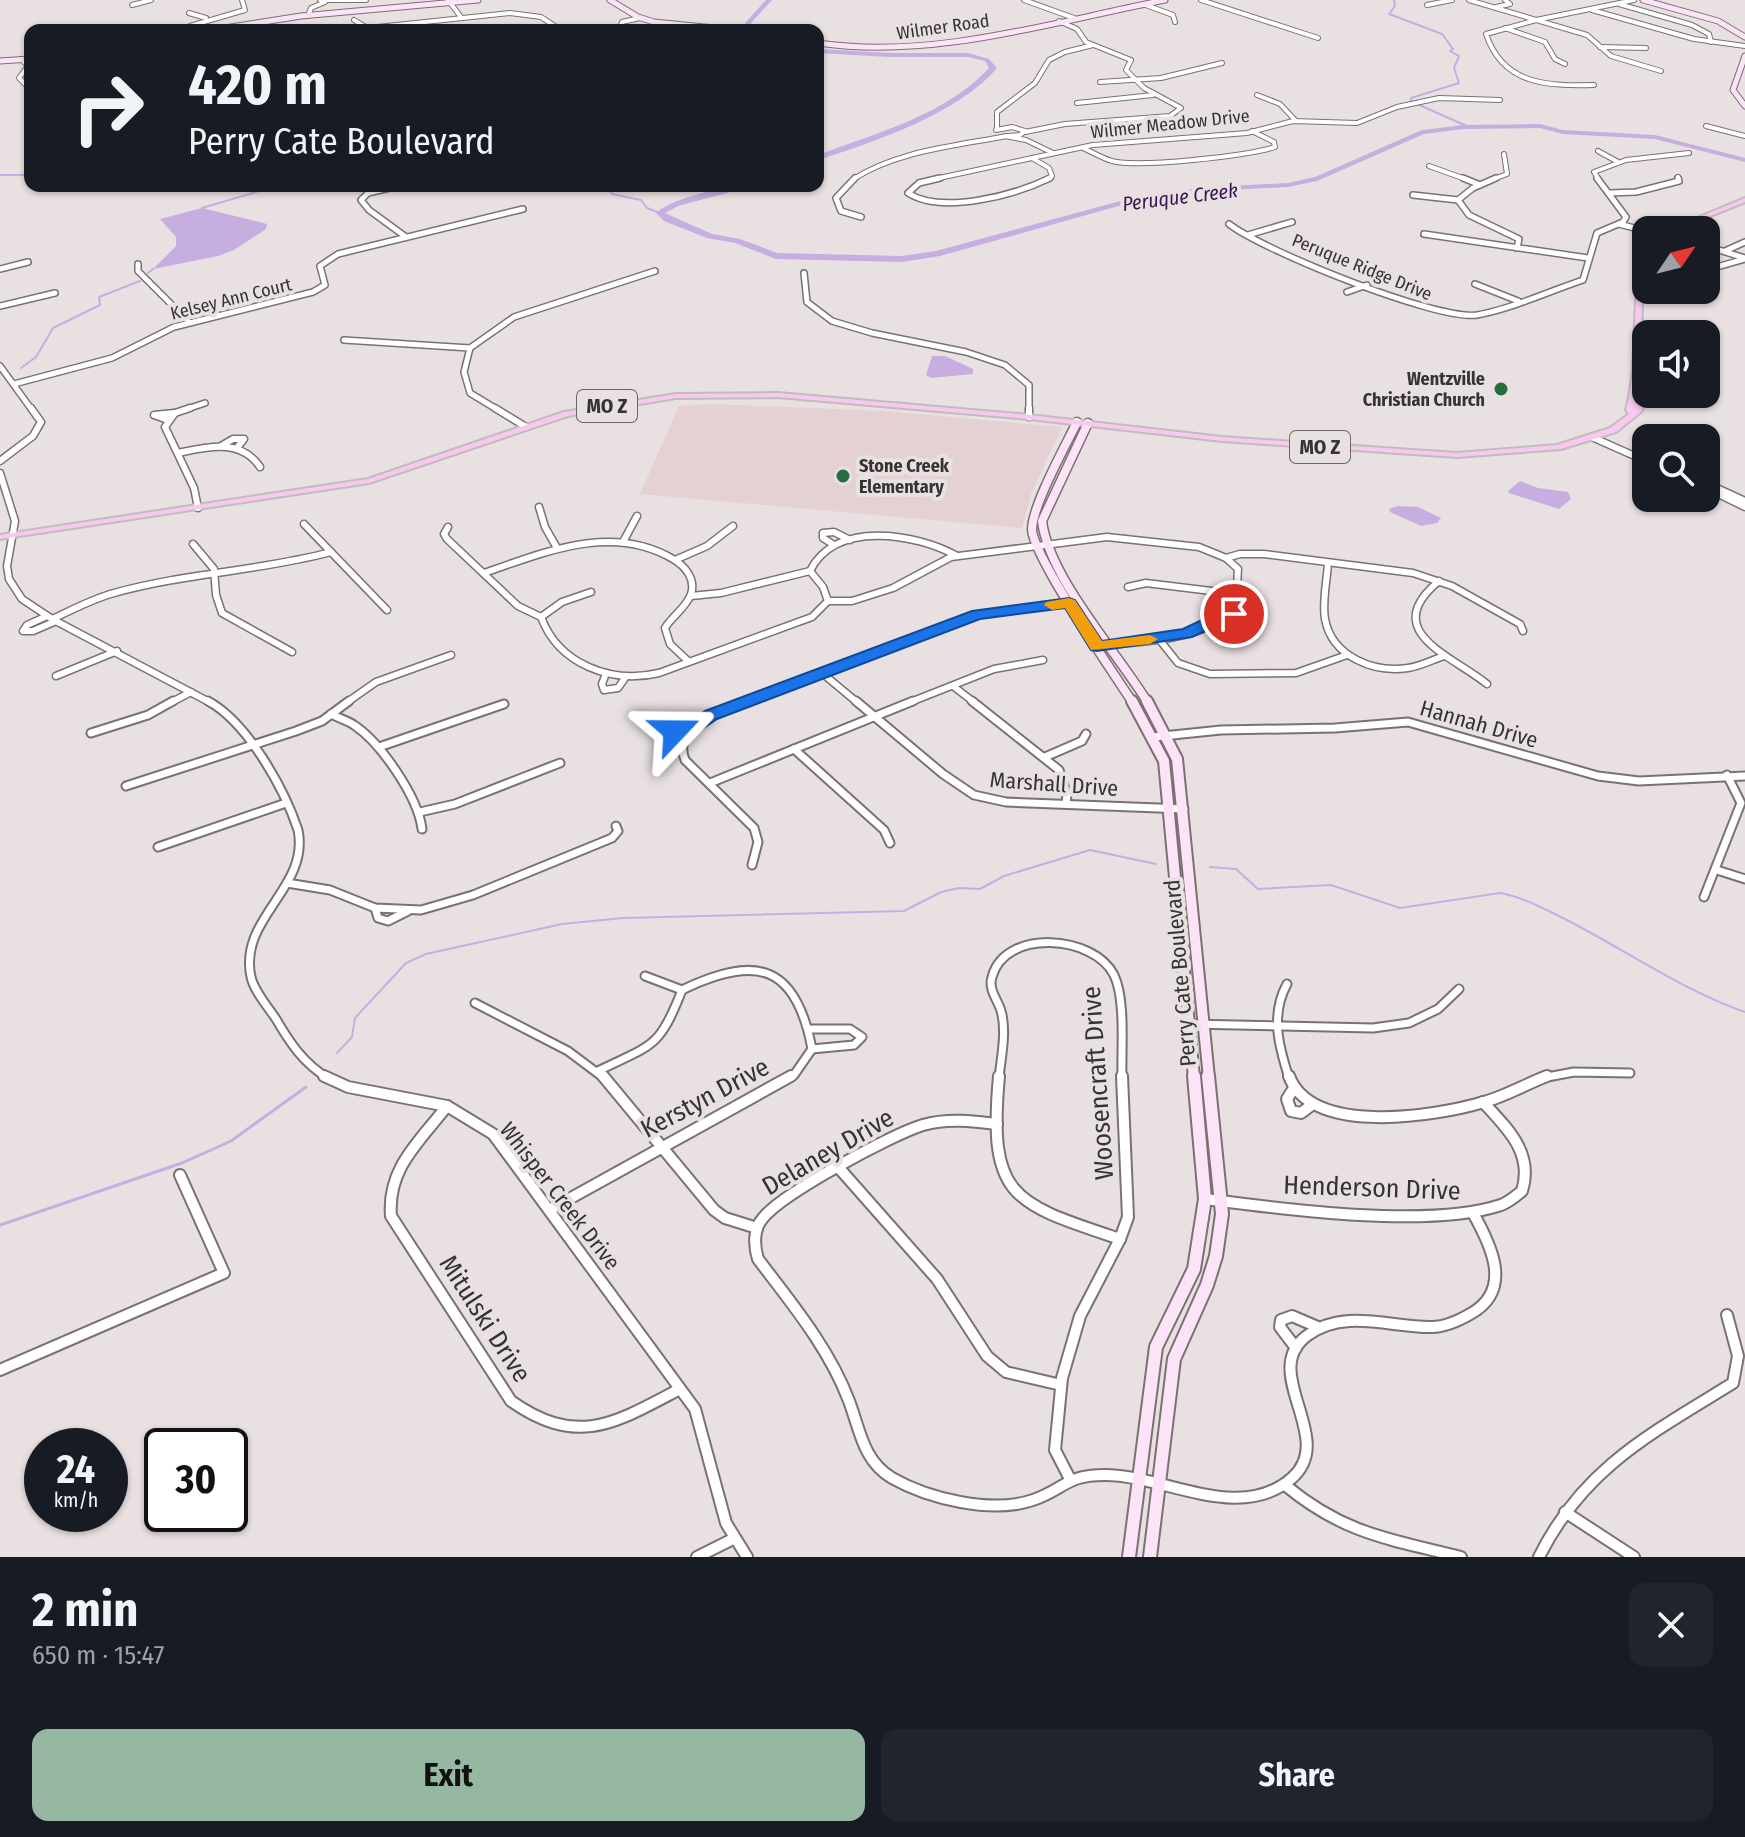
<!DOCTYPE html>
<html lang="en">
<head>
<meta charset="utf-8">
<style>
	body { margin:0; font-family:"Fira Sans Condensed",sans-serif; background:#20242c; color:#f1f3f6; height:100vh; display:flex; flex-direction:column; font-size:30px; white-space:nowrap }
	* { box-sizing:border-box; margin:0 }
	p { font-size:26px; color:#9ea1a6 }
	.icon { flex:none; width:44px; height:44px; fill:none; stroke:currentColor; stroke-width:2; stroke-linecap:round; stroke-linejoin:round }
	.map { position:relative; height:1557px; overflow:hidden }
	.drawer { display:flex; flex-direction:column; background:#171b24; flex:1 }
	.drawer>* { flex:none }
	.banner { position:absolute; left:24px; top:24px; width:800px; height:168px; border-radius:16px; box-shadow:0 2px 6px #0004; background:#171b24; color:#f1f3f6; overflow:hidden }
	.needle { width:52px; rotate:55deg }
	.buttons { position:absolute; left:1632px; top:216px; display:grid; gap:16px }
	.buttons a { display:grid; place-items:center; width:88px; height:88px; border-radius:16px; background:#171b24; box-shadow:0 2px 6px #0004; font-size:40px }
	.speed { position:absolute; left:24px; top:1428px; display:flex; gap:16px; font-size:40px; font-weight:700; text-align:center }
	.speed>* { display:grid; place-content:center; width:104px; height:104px; border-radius:50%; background:#171b24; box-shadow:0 2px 6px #0004; line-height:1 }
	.speed small { font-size:20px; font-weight:400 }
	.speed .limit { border:4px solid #111; border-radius:12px; background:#fff; color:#111 }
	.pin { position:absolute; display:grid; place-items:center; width:68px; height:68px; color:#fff; margin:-34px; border:4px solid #fff; border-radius:50%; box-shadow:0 2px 8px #0007 }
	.me { position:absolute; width:88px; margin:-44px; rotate:67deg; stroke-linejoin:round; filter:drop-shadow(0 0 6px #0008) }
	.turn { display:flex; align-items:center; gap:28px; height:168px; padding:0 32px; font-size:36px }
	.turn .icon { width:104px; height:104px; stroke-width:2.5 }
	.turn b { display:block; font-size:56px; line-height:68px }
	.round { display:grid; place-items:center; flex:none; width:84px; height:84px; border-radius:16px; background:#20242c }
	.summary { display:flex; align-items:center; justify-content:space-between; height:136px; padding:0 32px }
	h1 { font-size:48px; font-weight:700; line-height:60px }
	.action { display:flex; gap:16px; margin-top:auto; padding:16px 32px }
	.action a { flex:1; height:92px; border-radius:16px; background:#96b7a2; color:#111; font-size:32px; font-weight:700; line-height:92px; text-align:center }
	.action a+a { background:#20242c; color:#f1f3f6 }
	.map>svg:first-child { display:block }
</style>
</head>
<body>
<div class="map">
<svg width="1745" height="1557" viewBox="0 0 1745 1557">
	<rect width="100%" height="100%" fill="#e9e0e1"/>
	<polygon fill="#e3d1d4" points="712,404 883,411 1062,427 1031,494 1022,528 640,494 679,406"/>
	<g fill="#c7aee1">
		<polygon points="202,208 267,224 266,229 234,250 218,256 153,269 176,246 176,237 160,219"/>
		<polygon points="932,356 945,356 973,369 973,374 931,378 926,375"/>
		<polygon points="1520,481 1538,488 1568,492 1571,499 1559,509 1509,493 1508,491"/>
		<polygon points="1398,506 1418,507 1441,518 1437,523 1421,526 1390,512 1389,509"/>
	</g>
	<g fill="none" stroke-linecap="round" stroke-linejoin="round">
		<g stroke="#c7aee1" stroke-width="2">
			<polyline points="1394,0 1395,6 1389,14 1442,34 1453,49 1450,51 1459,56 1454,68 1459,83 1411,98 1412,102"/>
			<polyline points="1417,104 1469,127"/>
			<polyline points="0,175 30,175"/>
			<polyline points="608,186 612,194 641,200 647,208 660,213"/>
			<polyline points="202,208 276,186"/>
			<polyline points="148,273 153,269"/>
			<polyline points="21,368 36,357 53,328 100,305 99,297 140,281"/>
			<path d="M1210 867 1236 869 1258 889 1331 885 1400 908 1500 893C1523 897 1542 908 1563 918 1624 949 1680 989 1745 1012"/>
			<polyline points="337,1053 352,1037 355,1018 406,963 426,954 562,924 623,918 904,911 941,892 959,888 980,889 1004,876 1090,850 1156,864"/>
		</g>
		<polyline stroke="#c7aee1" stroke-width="3" points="0,1225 182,1163 231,1141 306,1087"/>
		<g fill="#c7aee1" fill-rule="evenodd">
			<polygon points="766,0 772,0 751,23 755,30 749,30 745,23"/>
			<path d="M818 49 889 53H968L989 59 997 68C958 114 874 142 818 160V155C876 133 946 115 989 68L985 61 968 57H889L818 53Z"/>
			<path d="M1540 124 1563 130 1655 135 1745 158V162L1655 139 1563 134 1540 128 1463 129 1424 134 1317 181 1288 187 1207 191 1140 200 940 256 902 262 776 259 735 243 707 238 664 221 656 213C676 196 726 186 753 186L678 206 665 213 712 234 740 239 777 253 902 256 936 251 1139 196 1207 187 1288 183 1315 177 1422 130 1463 125Z"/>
		</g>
		<defs>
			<g id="street-far4">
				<polyline points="320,0 366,0"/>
				<polyline points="448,0 461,17"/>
				<polyline points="1024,0 1074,18"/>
				<polyline points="1201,0 1318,38"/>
				<polyline points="1469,0 1587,35 1611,56 1661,71"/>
				<polyline points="1143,4 1173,15 1175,22"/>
				<polyline points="1619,4 1692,25 1709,34 1711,42"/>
				<polyline points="132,5 151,0"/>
				<polyline points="1427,5 1452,0"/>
				<polyline points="1496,7 1510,4 1505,0"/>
				<polyline points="1592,10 1694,39 1745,46"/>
				<polyline points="189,13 206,18"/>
				<polyline points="308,16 311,8 325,2"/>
				<polyline points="354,20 369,29"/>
				<polyline points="368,28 510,13 541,17 561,30"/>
				<polyline points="1505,28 1545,42 1555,59 1565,64"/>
				<polyline points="191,30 190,26 245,10 242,0"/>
				<polyline points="619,30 622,22 640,18"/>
				<polyline points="1600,47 1646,48"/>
				<polyline points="21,59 28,66 19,78 30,89"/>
				<polyline points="1100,82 1161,78 1222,63"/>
				<path d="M1594 85C1547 86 1503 85 1486 34L1536 20 1634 0"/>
				<polyline points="1257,95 1280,104 1296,121"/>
				<polyline points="1077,103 1153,95"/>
				<polyline points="1706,126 1745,136"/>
				<polyline points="997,129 997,112 1035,83 1049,60 1065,52 1093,45"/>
				<polyline points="996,130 1012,127 1025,131 1020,135 1008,136"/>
				<polyline points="1025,132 1065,124 1170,116 1181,108 1144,88 1126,70 1131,60 1086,42 1077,29 1059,21"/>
				<polyline points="1005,136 1026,140 1053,153"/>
				<path d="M1083 148C1092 152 1102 158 1112 161 1139 168 1247 156 1275 147L1274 142 1252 131"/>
				<polyline points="1598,151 1618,162"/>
				<polyline points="1032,158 1049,168 1052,176 1045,180"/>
				<polyline points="1032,158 1093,145 1247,133 1293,121 1357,123 1397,107 1439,98 1500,100"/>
				<polyline points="1429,166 1468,180"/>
				<polyline points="1678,177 1679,180"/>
				<path d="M852 180C896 151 955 146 1007 136"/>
				<polyline points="930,180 1032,158"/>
				<polyline points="1491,180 1507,174 1504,154"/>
				<polyline points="1599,180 1594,172 1626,160 1689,153"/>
			</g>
			<g id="street-far3">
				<polyline points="855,178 836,198 841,211 861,217"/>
				<path d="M940 178 919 183 908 193C942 215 1015 195 1050 178"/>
				<polyline points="1463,178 1480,185"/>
				<polyline points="1496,178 1473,188 1458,200 1469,215 1519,239 1517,248"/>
				<polyline points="398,186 368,193 361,200 369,210 406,237"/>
				<polyline points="1610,193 1636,192 1679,181 1678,178"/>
				<polyline points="1413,195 1458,200"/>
				<path d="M1229 224C1262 250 1437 321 1477 315 1511 309 1550 291 1583 280L1597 233 1623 222 1626 217 1597 178"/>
				<polyline points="1619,224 1646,231"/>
				<polyline points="1424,234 1588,258"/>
				<polyline points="1248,235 1292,222"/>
				<polyline points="1706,246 1745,258"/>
				<polyline points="1725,251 1745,242"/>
				<polyline points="138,264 138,271 189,322"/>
				<polyline points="0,269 28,262"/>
				<polyline points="1706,270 1745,259"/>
				<polyline points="804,273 807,302 832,321 872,333 966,352 1005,365 1029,385 1029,410"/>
				<polyline points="1475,284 1518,301"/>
				<polyline points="1347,292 1367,285"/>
				<polyline points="0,306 55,293"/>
				<polyline points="344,340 470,348"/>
				<polyline points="0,366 32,410"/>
				<polyline points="14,384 112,358 174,327 313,292 325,285 320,266 338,254 523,209"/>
				<polyline points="184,410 205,403"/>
				<polyline points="498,410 470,393 464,372 470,348 514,317 655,271"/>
			</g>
			<g id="street-far2">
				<polyline points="190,408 175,413 165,427 194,488 198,508"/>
				<polyline points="495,408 526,427"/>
				<polyline points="1029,408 1029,417"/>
				<polyline points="168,420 154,415 175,413"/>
				<polyline points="1594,438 1646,461"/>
				<polyline points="221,446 233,439 244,439 237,448"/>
				<path d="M178 453C207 447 241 438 260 467"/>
				<polyline points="0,461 33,436 41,422 31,408"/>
				<polyline points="0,473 15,521 7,566 9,579 22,599 52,619 211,703"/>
				<polyline points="1706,483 1745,501"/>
				<polyline points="1706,488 1745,507"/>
				<polyline points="539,507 545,527 557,548"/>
				<polyline points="304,524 387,610"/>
				<polyline points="448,527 444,534 447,539 518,606 541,617"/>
				<polyline points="623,542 637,516"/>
				<polyline points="193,544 214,569 216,595 222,613 292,652"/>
				<polyline points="834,545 823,538 823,533 834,532 850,540"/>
				<polyline points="1226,558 1240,554 1264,554 1413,573 1452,586 1520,624 1523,631"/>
				<polyline points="675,560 707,546 733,526"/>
				<path d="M1328 563C1327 581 1322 601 1325 619 1332 657 1374 673 1408 668 1421 666 1432 660 1444 656"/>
				<path d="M484 573C545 552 612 523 673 559 685 566 696 579 691 594 687 607 672 616 665 628L670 644 689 662"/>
				<path d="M1439 581C1378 631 1451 655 1487 684"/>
				<polyline points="1128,587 1146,583 1236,594"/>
				<path d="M591 592 562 602 541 617C559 665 612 684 659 673L812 617 828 601 823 587 810 571C835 520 915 533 957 556"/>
				<polyline points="691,596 721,593 810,571"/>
				<path d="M828 601H852L893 588 951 557 1107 537 1199 547 1226 558 1238 569C1237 581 1238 595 1233 606 1215 641 1132 642 1097 646"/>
				<polyline points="47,616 27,625 23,631 33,631 56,621"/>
				<path d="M52 619C72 610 92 599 114 593 185 573 260 571 331 552"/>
				<polyline points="1218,621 1238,623 1229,612"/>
				<polyline points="1158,638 1178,663 1210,674 1296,673 1347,655"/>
				<polyline points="822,673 858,703"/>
				<polyline points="56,676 117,651"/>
				<polyline points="605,676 602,684 604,690 618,688 625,678"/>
				<polyline points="953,686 975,703"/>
				<polyline points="170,703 191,692"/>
				<polyline points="346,703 376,682 451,655"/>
				<polyline points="742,703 977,615 1074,603"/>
				<polyline points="908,703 994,669 1043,660"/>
			</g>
			<g id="street-far1">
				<path d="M208 701C247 722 284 788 298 830 310 888 238 918 251 977 254 991 268 1007 276 1019 290 1043 304 1064 328 1078"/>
				<path d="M747 701C722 711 671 724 685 760L754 828 758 842 752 865"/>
				<polyline points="856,701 943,774 974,795 1006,802 1184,809"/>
				<polyline points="972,701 1059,770 1067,794 1066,804"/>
				<path d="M331 714C338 718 347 720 354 725 381 743 418 797 422 829"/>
				<polyline points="91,733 148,715 173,701"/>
				<polyline points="1153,737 1221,730 1335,728 1408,722 1598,776 1639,781 1745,776"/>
				<polyline points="681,745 663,741 663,733 687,731"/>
				<polyline points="379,747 504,704"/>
				<polyline points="794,749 884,830 890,843"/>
				<polyline points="1045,757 1082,741 1086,734"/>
				<polyline points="710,783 913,701"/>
				<polyline points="126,786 296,731 322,721 349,701"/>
				<polyline points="420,812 455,804 560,763"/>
				<polyline points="158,847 286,803"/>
				<polyline points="1717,870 1745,879"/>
				<polyline points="287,883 330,890 375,908 421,910 473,895 612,838 618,831 616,826"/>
				<polyline points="1704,897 1741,803 1727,775"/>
				<polyline points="375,908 378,918 388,921 408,911"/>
				<polyline points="645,976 682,990"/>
				<path d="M1287 984C1270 1015 1279 1047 1289 1078"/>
				<polyline points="475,1003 568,1051 604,1078"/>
				<polyline points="1189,1024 1373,1028 1409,1023 1438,1009 1459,989"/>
				<polyline points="810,1029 850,1029 862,1037 854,1045 812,1049"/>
				<path d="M598 1071C653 1044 659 1049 682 990 756 954 796 964 812 1049L794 1075 788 1078"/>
				<path d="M999 1078C1001 1058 1007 1031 1001 1011 998 1000 988 990 992 977 1005 928 1094 935 1114 975 1126 1000 1121 1050 1122 1078"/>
				<polyline points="1542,1078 1574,1072 1630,1073"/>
			</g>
			<g id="street">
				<polyline points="324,1076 348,1087 447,1106 493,1134 695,1409 726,1523 747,1557"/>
				<polyline points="603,1076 714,1210 725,1218 757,1228"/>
				<path d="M999 1076C988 1198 1012 1203 1120 1239"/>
				<path d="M1289 1076C1312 1137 1437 1116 1484 1102 1506 1096 1526 1084 1547 1076"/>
				<polyline points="1294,1088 1287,1099 1291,1111 1301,1113 1313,1104"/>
				<path d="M447 1106C420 1141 387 1168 391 1216L511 1401C578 1448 615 1423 680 1389"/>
				<path d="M997 1124C973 1121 947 1118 923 1125 891 1135 783 1193 763 1218 753 1229 754 1246 758 1259 792 1304 829 1348 849 1401 860 1430 863 1461 892 1478 929 1499 992 1514 1033 1500 1065 1489 1065 1475 1105 1475 1164 1475 1240 1524 1292 1478 1338 1438 1257 1371 1308 1335 1345 1308 1392 1328 1432 1327 1446 1327 1460 1320 1472 1313 1513 1289 1491 1245 1473 1213"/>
				<polyline points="839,1168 937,1279 987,1356 1006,1372 1061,1385"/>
				<path d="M1205 1199C1282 1209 1429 1229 1501 1205 1509 1202 1516 1196 1522 1191 1534 1153 1507 1128 1483 1102"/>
				<polyline points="551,1209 791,1076"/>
				<polyline points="1120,1239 1128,1217 1122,1076"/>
				<polyline points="1296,1348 1280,1327 1281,1320 1292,1316 1320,1328"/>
				<polyline points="0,1370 224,1273 180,1175"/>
				<polyline points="1070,1479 1055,1450 1062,1378 1080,1316 1120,1239"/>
				<path d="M1285 1485C1344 1534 1389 1539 1461 1557"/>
				<polyline points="1565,1512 1634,1557"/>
				<polyline points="697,1557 733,1539"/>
				<path d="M1539 1557C1583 1468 1652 1433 1733 1383L1738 1356 1727 1315"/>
			</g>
			<g id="secondary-far3">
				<polyline points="610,0 638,17 654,22 734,30"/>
				<polyline points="1643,0 1718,21 1745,37"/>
				<polyline points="212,30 301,16 478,0"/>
				<path d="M818 43C933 60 1052 22 1165 0"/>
				<polyline points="1745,56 1733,90 1745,106"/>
				<polyline points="0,61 30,59"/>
			</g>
			<g id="secondary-far2">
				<path d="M1077 422C1065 447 1033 504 1032 529 1032 555 1114 674 1133 703"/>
				<path d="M1088 423 1042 521C1049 578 1117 652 1148 703"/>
			</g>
			<g id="secondary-far1">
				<polyline points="1132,701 1164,761 1194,1078"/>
				<polyline points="1147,701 1177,759 1209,1078"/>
			</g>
			<g id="secondary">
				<polyline points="1129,1557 1156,1347 1194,1269 1205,1199 1194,1076"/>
				<polyline points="1150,1557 1174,1359 1207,1285 1216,1256 1222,1214 1208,1076"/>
			</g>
			<g id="primary">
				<polygon points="1745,198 1745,202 1676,230 1668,230"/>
				<path d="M1646 259C1646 274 1642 288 1642 303 1641 331 1643 359 1639 386L1642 372 1646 370V390L1642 411 1616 432 1561 449 1457 457 1222 441 1029 419 778 397 676 398 568 416 369 483 0 539V535L368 479 564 412 676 394 778 393 1029 415 1222 437 1457 453 1557 445 1610 428 1629 414 1626 410C1640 360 1629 311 1643 261Z"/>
			</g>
		</defs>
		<use href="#street-far4" stroke="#797172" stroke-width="6"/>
		<use href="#street-far3" stroke="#797172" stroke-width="8"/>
		<use href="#street-far2" stroke="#797172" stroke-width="9"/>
		<use href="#street-far1" stroke="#797172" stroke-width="11"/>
		<use href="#street" stroke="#797172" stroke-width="14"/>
		<use href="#secondary-far3" stroke="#797172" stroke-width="7"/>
		<use href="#secondary-far2" stroke="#797172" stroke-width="11"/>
		<use href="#secondary-far1" stroke="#797172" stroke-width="14"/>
		<use href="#secondary" stroke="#797172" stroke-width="16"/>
		<use href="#primary" stroke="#bfbebe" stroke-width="4"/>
		<use href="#street-far4" stroke="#fff" stroke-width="4"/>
		<use href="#street-far3" stroke="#fff" stroke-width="5"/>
		<use href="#street-far2" stroke="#fff" stroke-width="6"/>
		<use href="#street-far1" stroke="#fff" stroke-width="7"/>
		<use href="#street" stroke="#fff" stroke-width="10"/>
		<use href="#secondary-far3" stroke="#fde3f7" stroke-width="5"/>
		<use href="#secondary-far2" stroke="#fde3f7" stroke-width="8"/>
		<use href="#secondary-far1" stroke="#fde3f7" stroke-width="10"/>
		<use href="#secondary" stroke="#fde3f7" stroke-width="12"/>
		<use href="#primary" fill="#fac8ee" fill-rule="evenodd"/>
	</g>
	<path fill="#1a73e8" stroke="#114b97" stroke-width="2" d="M1069 598 1075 600 1102 641 1183 629 1229 607 1242 614 1192 637 1097 651 1091 650 1065 608 980 619 717 719C702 729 683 745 666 731L668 727 683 726 705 711 972 611Z"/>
	<polygon fill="#f59e0b" points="1069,598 1075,600 1102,641 1150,635 1158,639 1150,644 1091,650 1065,608 1052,610 1044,605 1046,602"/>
	<g fill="#266e3b" stroke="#e9e0e1" stroke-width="3">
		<circle cx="1501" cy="389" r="8"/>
		<circle cx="843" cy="476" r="8"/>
	</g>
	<g text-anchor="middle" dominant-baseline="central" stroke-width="8" stroke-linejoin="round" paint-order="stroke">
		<g font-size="18" fill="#363333" stroke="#e9e0e1">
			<text transform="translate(943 27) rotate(-8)">Wilmer Road</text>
			<text transform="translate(1170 124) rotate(-6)">Wilmer Meadow Drive</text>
			<text transform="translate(1362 267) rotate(22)">Peruque Ridge Drive</text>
			<text transform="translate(231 299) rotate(-14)">Kelsey Ann Court</text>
		</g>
		<g font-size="18" font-weight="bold" fill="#363333" stroke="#e9e0e1" text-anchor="end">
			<text x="1485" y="379">Wentzville<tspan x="1485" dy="21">Christian Church</tspan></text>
			<text x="859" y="466" text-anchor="start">Stone Creek<tspan x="859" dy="21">Elementary</tspan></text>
		</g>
		<g font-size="20" font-style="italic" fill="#381552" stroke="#e9e0e1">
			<text transform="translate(1180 197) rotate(-7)">Peruque Creek</text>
		</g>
		<g fill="#e9e0e1" stroke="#6c6767" stroke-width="2">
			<rect x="577" y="390" width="60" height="32" rx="6"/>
			<rect x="1290" y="431" width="60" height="32" rx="6"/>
		</g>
		<g font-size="20" font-weight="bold" fill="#363333">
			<text x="607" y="406">MO Z</text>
			<text x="1320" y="447">MO Z</text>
		</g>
		<g font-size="22" fill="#363333" stroke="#e9e0e1">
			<text transform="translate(1479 724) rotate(16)">Hannah Drive</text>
			<text transform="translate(1054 784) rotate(4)">Marshall Drive</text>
			<text transform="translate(1180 973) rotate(-95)">Perry Cate Boulevard</text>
			<text transform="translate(560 1196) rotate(52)">Whisper Creek Drive</text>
		</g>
		<g font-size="26" fill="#363333" stroke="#e9e0e1">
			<text transform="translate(1098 1083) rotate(-94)">Woosencraft Drive</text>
			<text transform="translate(705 1098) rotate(-28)">Kerstyn Drive</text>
			<text transform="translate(828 1152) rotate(-30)">Delaney Drive</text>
			<text transform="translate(1372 1188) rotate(2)">Henderson Drive</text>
			<text transform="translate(485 1319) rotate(57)">Mitulski Drive</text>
		</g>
	</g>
</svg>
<div class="buttons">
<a><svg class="needle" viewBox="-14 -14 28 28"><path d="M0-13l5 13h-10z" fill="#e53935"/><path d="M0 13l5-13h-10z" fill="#9ea1a6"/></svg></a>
<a><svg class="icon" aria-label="sound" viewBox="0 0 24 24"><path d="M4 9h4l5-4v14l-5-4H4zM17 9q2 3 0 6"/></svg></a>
<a><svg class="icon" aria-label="search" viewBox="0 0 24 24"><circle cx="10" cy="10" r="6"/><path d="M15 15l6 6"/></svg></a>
</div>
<div class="speed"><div>24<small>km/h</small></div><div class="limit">30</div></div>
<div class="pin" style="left:1234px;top:614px;background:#d93025"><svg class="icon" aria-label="arrive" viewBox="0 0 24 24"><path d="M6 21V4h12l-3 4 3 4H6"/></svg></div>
<svg class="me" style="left:675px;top:731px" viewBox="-20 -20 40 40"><path d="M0-17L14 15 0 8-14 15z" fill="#1a73e8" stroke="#fff" stroke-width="4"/></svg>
<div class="banner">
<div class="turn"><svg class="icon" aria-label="right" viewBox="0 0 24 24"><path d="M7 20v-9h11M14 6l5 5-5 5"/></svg><div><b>420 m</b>Perry Cate Boulevard</div></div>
</div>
</div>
<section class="drawer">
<div class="summary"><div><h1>2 min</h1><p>650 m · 15:47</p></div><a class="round"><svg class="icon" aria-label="close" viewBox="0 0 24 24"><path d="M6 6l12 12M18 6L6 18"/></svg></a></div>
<div class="action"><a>Exit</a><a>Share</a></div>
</section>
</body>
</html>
